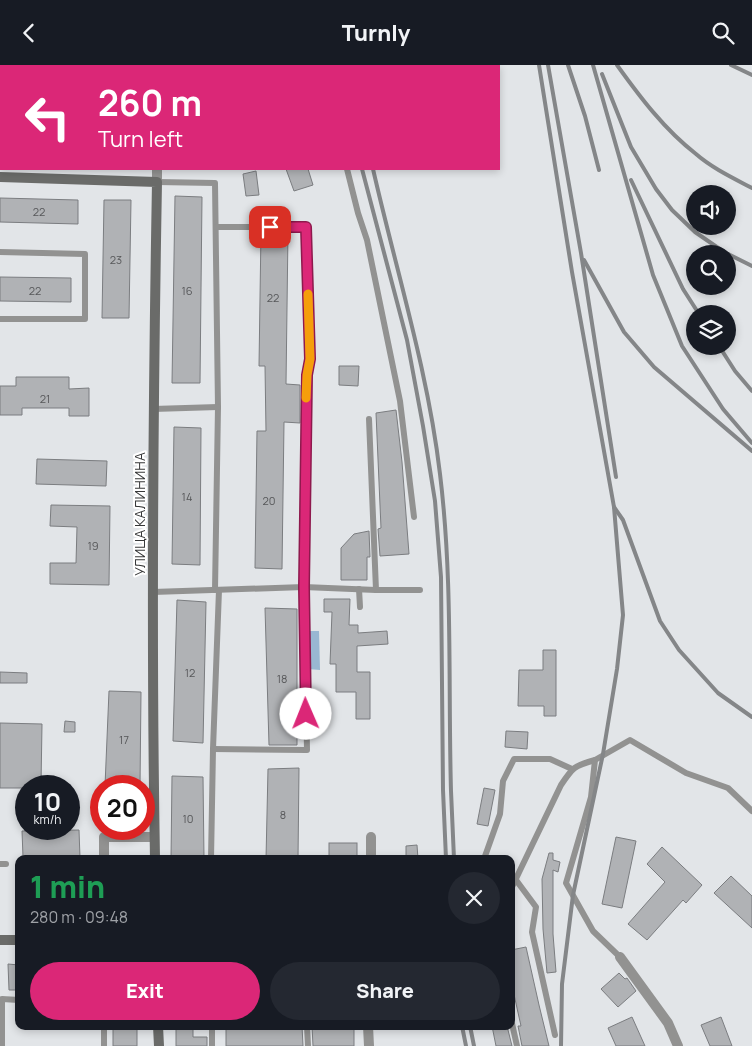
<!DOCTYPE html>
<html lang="en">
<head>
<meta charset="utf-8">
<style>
	body { margin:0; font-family:Manrope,sans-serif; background:#242831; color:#f1f3f6; height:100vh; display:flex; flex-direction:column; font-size:19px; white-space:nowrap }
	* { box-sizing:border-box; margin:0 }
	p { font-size:16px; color:#9ea1a6 }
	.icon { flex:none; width:28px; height:28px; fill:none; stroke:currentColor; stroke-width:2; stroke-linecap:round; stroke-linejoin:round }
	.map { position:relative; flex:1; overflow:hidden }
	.panel { position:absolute; left:15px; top:790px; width:500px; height:175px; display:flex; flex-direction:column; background:#171b24; border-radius:10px; box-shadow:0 2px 8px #0003 }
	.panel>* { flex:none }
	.top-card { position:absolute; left:0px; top:0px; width:500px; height:105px; box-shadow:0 2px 8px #0003; background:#db2777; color:#fff; overflow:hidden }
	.controls { position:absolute; left:686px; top:120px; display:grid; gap:10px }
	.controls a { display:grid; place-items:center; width:50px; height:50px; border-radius:50%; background:#171b24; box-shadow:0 2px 8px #0003; font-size:25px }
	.speed { position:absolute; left:15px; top:710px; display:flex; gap:10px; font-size:25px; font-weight:700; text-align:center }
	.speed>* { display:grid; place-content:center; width:65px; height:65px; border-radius:50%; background:#171b24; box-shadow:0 2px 8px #0003; line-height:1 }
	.speed small { font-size:12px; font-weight:400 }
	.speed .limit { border:8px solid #d22; background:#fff; color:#111 }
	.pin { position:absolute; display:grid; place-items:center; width:42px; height:42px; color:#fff; margin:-21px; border-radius:10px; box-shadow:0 2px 8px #0006 }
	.me { position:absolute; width:55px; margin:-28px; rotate:359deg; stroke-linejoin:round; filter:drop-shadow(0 0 4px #0008) }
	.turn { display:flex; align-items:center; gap:18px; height:105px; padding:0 15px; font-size:22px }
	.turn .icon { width:65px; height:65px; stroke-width:2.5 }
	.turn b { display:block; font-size:35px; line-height:42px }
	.round { display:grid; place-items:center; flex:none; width:52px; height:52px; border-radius:26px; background:#242831 }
	.summary { display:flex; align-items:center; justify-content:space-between; height:85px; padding:0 15px }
	h1 { font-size:30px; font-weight:800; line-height:38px; color:#1e9e55 }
	.primary-button { display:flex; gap:10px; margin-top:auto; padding:10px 15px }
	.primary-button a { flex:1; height:58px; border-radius:30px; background:#db2777; color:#fff; font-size:20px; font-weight:800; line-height:58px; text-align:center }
	.primary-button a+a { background:#242831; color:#f1f3f6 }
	header { display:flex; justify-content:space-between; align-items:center; height:65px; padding:0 15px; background:#171b24; font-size:22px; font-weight:800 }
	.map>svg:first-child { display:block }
</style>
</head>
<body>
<header><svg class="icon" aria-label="back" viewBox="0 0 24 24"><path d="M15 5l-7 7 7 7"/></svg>Turnly<svg class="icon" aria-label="search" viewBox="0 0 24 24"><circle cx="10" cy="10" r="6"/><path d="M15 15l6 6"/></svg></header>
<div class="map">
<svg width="752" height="981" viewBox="0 0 752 981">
	<rect width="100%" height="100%" fill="#e2e5e8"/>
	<polygon fill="#99b7d2" points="307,566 319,566 320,605 308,604"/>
	<g fill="#b0b2b5" stroke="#7b7d80">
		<polygon points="286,104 308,104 313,120 294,126"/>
		<polygon points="256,106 259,130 246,131 243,109"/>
		<polygon points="175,131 202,132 200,318 172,318"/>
		<polygon points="0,133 78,135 78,159 0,157"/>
		<polygon points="104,135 131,135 129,253 102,253"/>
		<polygon points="261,167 288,167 286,319 300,320 300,358 284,357 282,504 255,503 257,366 266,366 265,301 259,301"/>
		<polygon points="0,212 71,213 71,237 0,236"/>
		<polygon points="339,301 359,301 358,321 339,320"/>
		<polygon points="16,312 69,312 69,324 89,323 89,351 69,351 69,343 22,343 22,350 0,350 0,321 16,321"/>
		<polygon points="396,345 402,397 409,489 380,491 378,464 381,463 376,348"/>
		<polygon points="174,362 201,363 200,500 172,499"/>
		<polygon points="37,394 107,396 106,421 36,419"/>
		<polygon points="51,440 110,441 109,520 50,519 50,498 76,498 77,462 50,461"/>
		<polygon points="369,466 370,492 367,492 367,515 341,515 341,483 354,469"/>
		<polygon points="324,534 350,534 349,560 358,560 358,568 387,566 388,579 357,581 357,607 370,607 370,654 356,654 356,627 336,627 336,599 330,599 332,547 324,547"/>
		<polygon points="177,535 206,537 203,678 173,676"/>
		<polygon points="265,543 297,544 297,680 269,680"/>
		<polygon points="543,585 556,585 556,651 544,651 544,641 518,641 519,605 543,605"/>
		<polygon points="0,607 27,608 27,618 0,618"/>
		<polygon points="109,626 141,627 140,721 105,721"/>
		<polygon points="65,656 75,657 75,667 64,667"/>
		<polygon points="0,658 42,659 41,721 26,721 26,723 0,723"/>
		<polygon points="506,666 528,667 527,684 505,682"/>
		<polygon points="299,703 298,794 266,794 268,704"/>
		<polygon points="172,711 203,712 204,794 171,794"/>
		<polygon points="484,723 495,725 488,761 477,759"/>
		<polygon points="79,765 80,793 23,792 22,766"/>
		<polygon points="616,772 636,776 622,843 602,839"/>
		<rect x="329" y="778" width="28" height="16"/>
		<polygon points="417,780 418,794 406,794 406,781"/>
		<polygon points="662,782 702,820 686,838 683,835 647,875 628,859 665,817 647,799"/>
		<polygon points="549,788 553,788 553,795 560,797 558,807 553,805 553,869 556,907 547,908 543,864 542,814"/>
		<polygon points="731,811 752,831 752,863 714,828"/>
		<polygon points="526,882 539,940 549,981 522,981 518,961 521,961 511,916 511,885"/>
		<polygon points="8,899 19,900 19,925 9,925"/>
		<polygon points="619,908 625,914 627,913 636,926 618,942 601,924"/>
		<polygon points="632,952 645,981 616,981 608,963"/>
		<polygon points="721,952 732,981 710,981 701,960"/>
		<rect x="113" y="961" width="24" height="20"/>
		<polygon points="176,961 193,961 193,972 207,972 207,981 176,981"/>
		<polygon points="226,961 302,961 303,981 226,981"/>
		<polygon points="312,961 354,961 354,981 313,981"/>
		<polygon points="492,961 507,961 512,981 496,981"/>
	</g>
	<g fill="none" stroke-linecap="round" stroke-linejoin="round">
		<g stroke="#929291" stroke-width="6">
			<polyline points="0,0 1,73"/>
			<polyline points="320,0 320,1"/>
			<polyline points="347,104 358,148 367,175 400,336 414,452"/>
			<polyline points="157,117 215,118 218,342 215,525"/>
			<polyline points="0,187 85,189 85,254 0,254"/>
			<polyline points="153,344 218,342"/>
			<polyline points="369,354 376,525"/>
			<polyline points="359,524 360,542"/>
			<polyline points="153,527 304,522 307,310 310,294 305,162 216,162"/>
			<polyline points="213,684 307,685 304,522 376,525 420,525"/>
			<polyline points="211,794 213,684 219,525"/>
			<polyline points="484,794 500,749 503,716 514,694 550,694 572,704"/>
			<polyline points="0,799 6,799"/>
			<polyline points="516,815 536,842 532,867 555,970"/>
			<path d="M511 824 561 720C573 702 574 701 595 695"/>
			<polyline points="620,892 593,866 566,818 591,732 595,695 630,675 686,708 728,723 752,746"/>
			<polyline points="511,954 517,981"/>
			<polyline points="212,961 212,981"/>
			<polyline points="307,961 308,981"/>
			<polyline points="2,981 2,934 19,935"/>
			<polyline points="104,981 104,961"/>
		</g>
		<g stroke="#929291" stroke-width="10">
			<polyline points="157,1 157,0"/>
			<polyline points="157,104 157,117"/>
			<polyline points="371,772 371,794"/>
			<polyline points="104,794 104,772 154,772"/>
			<polyline points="620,892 668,958 678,981"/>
			<polyline points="368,961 369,981"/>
		</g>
		<g stroke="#6a6b69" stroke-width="10">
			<path d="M0 112 157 117C153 343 151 568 155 794"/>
			<polyline points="0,875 19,875"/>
			<polyline points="158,961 159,981"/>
		</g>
		<g stroke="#848688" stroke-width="4">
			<polyline points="340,0 341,1"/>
			<polyline points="349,0 350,1"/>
			<polyline points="539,0 572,207 614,442 623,455 660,556 679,585 718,628 752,652"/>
			<polyline points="548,0 581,188 616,412"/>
			<polyline points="568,0 585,51 599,105"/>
			<polyline points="593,0 653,210 682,281 723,344 752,378"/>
			<path d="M617 0C640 32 664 64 696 89 712 103 733 113 752 123"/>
			<polyline points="731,0 752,10"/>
			<polyline points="602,9 631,82 656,124 672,145 695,167 727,189"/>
			<polyline points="362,104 407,275 423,361 435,436 441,512 443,725 446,794"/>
			<path d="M373 104C396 205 428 306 440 409 453 515 448 620 451 726 452 749 453 771 454 794"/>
			<polyline points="631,115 683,224 699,249"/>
			<polyline points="728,189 752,201"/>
			<polyline points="584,195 624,267 654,302 752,386"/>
			<polyline points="719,281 735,306 752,326"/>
			<polyline points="462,961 466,981"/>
			<polyline points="470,961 474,981"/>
			<polyline points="561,981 562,919 573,830 603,689 617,604 623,550 614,442"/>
		</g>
	</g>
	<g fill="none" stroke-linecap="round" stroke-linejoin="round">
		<defs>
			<polyline id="route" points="270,162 306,162 310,294 307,310 304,522 306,649"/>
		</defs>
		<use href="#route" stroke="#8e194d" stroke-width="12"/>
		<use href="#route" stroke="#db2777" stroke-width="9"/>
		<polyline stroke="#f59e0b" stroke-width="9" points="306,333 307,310 310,294 308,229"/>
	</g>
	<g text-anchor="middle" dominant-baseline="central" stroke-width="4" stroke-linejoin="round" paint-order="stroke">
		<g font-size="11" fill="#555658">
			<text x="39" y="146">22</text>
			<text x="116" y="194">23</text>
			<text x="35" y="225">22</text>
			<text x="187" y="225">16</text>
			<text x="273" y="232">22</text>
			<text x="45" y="333">21</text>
			<text x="187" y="431">14</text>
			<text x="269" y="435">20</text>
			<text x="93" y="480">19</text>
			<text x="190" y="607">12</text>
			<text x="282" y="613">18</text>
			<text x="124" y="674">17</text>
			<text x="283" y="749">8</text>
			<text x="188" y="753">10</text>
		</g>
		<g font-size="14" fill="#373839" stroke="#fff">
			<text transform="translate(139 449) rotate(-90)">УЛИЦА КАЛИНИНА</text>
		</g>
	</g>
</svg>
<div class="controls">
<a><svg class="icon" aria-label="sound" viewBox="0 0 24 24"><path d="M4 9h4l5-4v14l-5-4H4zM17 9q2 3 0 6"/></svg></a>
<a><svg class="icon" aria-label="search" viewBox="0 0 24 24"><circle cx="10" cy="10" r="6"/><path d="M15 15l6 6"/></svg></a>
<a><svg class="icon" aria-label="layers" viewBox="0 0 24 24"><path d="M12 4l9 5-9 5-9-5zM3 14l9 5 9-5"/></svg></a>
</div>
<div class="speed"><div>10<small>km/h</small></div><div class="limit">20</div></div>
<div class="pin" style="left:270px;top:162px;background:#d93025"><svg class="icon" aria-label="arrive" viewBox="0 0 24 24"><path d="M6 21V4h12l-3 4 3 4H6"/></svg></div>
<svg class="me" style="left:306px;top:649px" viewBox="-20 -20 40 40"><circle r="19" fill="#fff"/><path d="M0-13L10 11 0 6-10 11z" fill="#db2777"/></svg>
<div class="top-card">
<div class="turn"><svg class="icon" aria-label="left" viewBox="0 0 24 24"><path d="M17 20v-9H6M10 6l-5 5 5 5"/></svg><div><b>260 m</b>Turn left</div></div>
</div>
<section class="panel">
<div class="summary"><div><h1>1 min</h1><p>280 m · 09:48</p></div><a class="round"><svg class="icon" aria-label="close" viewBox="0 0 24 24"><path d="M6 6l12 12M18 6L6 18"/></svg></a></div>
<div class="primary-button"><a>Exit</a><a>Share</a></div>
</section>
</div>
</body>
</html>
